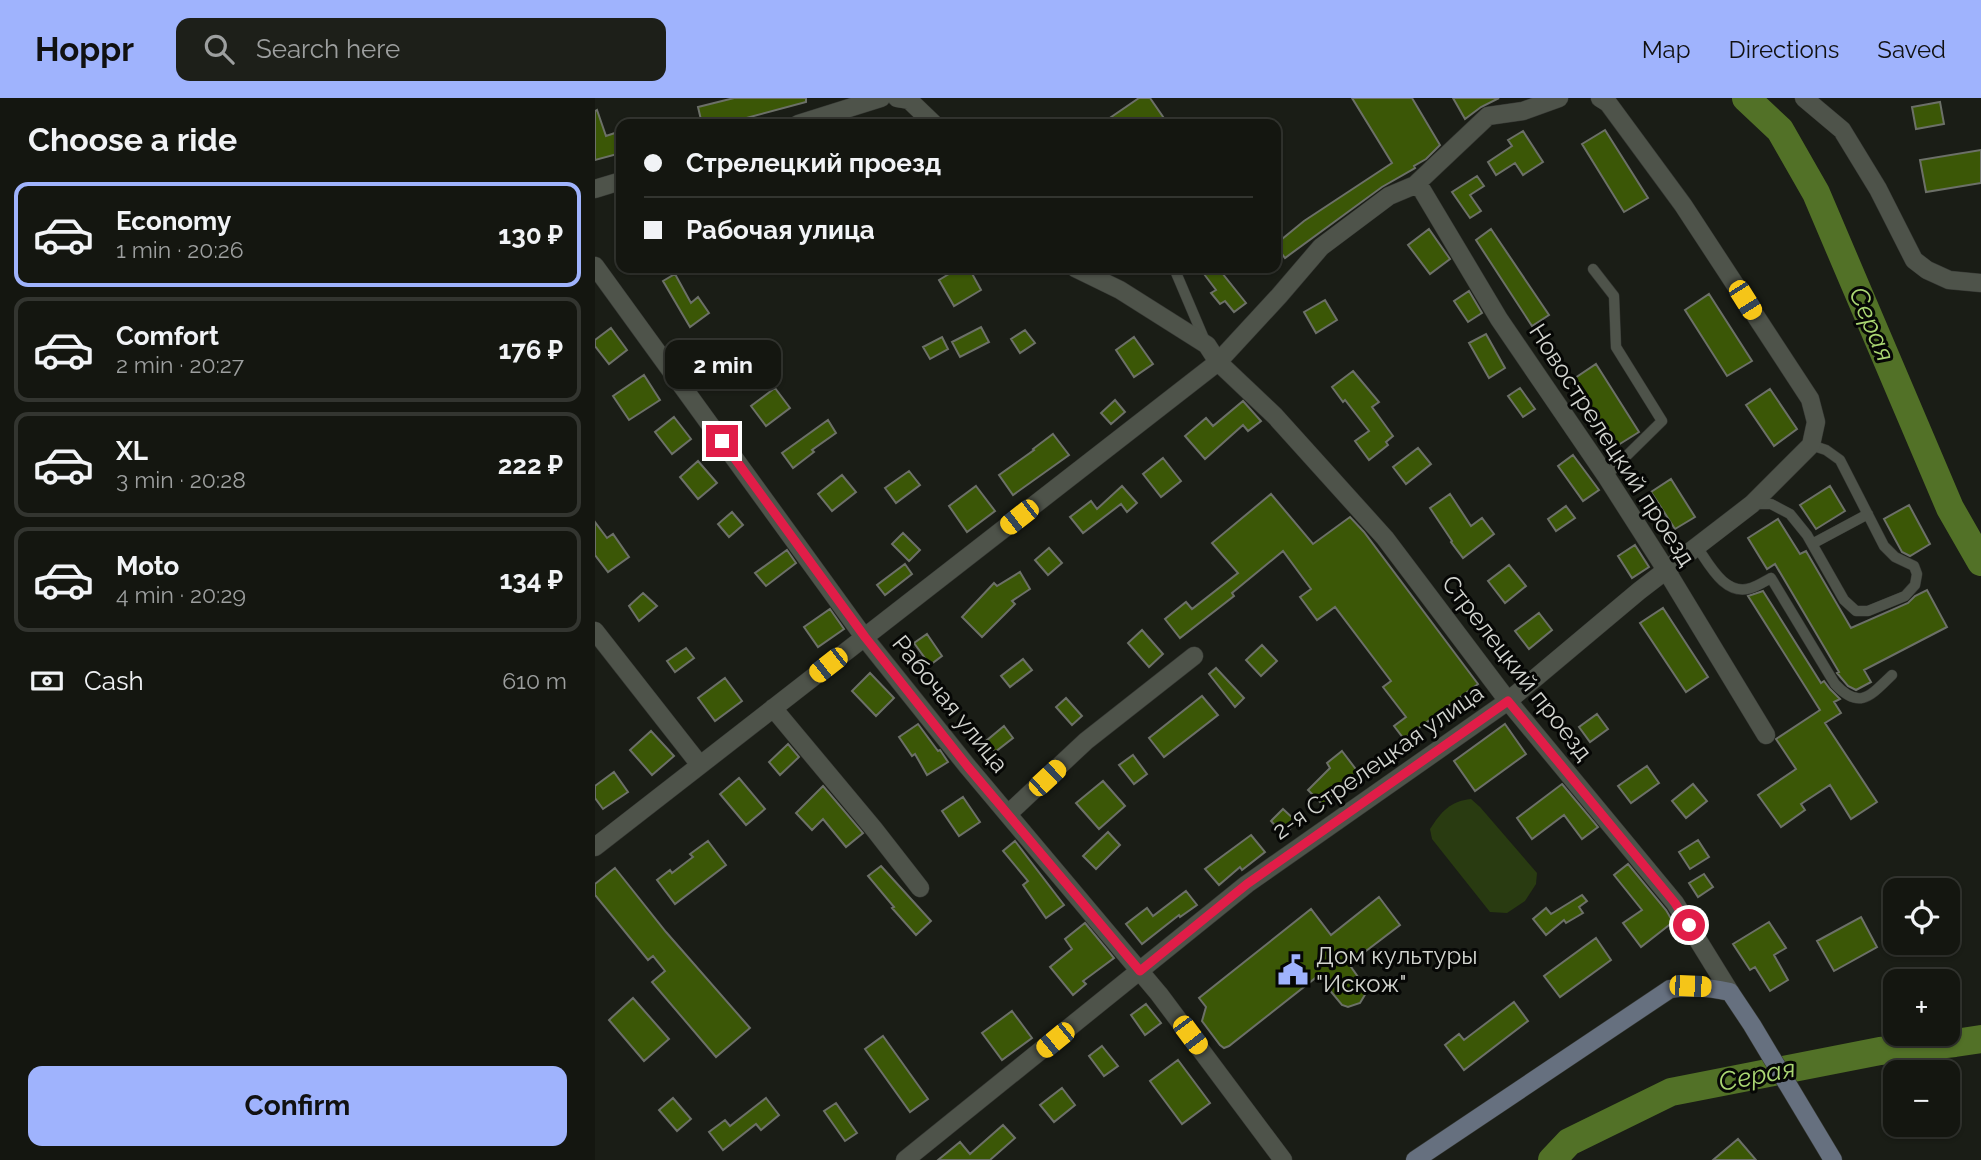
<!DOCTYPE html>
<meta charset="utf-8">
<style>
:root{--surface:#141610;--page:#1d1f19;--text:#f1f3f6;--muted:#9d9f9f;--line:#333530;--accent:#9fb3fd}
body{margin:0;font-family:Raleway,sans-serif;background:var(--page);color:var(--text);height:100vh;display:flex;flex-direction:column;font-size:26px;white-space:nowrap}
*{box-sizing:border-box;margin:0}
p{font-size:23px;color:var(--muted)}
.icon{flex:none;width:38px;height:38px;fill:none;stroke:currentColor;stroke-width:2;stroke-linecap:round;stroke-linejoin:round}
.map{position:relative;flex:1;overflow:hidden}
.side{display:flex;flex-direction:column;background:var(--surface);width:595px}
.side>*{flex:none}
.hud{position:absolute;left:21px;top:21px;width:665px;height:154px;border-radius:14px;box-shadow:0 2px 5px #0004,0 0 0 2px var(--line);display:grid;align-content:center;height:154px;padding:0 28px;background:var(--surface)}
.controls{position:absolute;left:1288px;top:780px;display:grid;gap:14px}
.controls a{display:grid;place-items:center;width:77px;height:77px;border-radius:14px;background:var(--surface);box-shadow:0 2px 5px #0004,0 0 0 2px var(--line);font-size:35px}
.end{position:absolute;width:32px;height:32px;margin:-16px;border:9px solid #e11d48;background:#fff;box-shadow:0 0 0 4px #fff}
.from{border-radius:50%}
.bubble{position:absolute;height:49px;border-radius:14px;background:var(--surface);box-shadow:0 2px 5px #0004,0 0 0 2px var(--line);font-size:23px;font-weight:700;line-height:49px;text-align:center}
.car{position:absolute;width:21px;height:42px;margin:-21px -10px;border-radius:9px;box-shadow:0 0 5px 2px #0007;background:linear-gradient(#f5c518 24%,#345 0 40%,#f5c518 0 76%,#345 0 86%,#f5c518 0)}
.hud b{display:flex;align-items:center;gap:24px;height:66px;font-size:26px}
.hud b+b{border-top:2px solid var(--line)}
.hud i{width:18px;height:18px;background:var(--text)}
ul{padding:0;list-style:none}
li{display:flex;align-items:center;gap:21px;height:105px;margin:0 14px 10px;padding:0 14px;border:4px solid var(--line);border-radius:14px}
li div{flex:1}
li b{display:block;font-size:26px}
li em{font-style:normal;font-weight:700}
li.current{border-color:var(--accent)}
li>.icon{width:63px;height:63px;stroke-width:1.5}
h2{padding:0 28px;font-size:32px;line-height:84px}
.pay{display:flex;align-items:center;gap:18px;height:77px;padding:0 28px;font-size:26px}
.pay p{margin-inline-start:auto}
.primary-button{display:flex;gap:14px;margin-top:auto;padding:14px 28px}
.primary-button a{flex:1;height:80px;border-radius:14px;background:var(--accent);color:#111;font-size:28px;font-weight:700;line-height:80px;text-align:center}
header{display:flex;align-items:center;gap:42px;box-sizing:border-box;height:98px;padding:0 35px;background:var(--accent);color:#111}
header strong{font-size:33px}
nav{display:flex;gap:38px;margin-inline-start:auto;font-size:24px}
.search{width:490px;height:63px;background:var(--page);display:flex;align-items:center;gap:18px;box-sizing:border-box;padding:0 24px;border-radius:14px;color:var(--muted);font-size:26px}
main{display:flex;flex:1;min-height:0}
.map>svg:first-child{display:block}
</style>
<header>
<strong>Hoppr</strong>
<div class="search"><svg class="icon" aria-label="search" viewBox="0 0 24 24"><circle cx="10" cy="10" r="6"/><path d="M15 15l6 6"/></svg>Search here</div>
<nav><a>Map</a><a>Directions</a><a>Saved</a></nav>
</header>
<main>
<section class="side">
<h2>Choose a ride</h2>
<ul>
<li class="current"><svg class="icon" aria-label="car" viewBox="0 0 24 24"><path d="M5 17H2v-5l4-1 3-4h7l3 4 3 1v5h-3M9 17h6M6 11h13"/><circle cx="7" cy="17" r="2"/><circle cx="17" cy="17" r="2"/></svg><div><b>Economy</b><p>1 min · 20:26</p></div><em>130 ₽</em></li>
<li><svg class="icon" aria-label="car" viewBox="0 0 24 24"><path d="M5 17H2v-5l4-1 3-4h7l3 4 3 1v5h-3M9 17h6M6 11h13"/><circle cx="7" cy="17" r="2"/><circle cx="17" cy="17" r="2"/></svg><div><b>Comfort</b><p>2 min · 20:27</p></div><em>176 ₽</em></li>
<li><svg class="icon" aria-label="car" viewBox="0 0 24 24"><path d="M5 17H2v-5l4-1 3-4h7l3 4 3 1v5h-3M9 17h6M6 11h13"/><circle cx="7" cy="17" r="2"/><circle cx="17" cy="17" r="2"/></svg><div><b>XL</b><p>3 min · 20:28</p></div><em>222 ₽</em></li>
<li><svg class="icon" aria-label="car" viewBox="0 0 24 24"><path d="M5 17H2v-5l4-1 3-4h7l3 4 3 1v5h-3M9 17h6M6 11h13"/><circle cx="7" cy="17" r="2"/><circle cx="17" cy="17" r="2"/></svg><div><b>Moto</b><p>4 min · 20:29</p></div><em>134 ₽</em></li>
</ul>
<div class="pay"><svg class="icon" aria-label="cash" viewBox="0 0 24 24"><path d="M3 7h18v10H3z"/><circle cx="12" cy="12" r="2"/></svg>Cash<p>610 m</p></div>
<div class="primary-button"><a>Confirm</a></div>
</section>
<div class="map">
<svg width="1386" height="1062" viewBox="0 0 1386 1062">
<rect width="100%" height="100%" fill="#1a1d16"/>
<path fill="#293b11" d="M876 701 885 709 942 775 941 786 930 803 912 815 895 814 837 741 835 731C846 714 855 703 876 701Z"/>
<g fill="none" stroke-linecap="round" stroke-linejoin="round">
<path stroke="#527127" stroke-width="28" d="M1151 0 1185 32 1221 95 1355 410 1386 464
M957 1062 974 1044 1076 994 1285 953 1360 945 1386 941"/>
</g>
<path fill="#3b5706" stroke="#6c7068" stroke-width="2" d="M139 0H211V4L129 26H107L103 9Z
M544 0H555L573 26H506Z
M757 0H817L845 47 831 61 819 68 820 70 787 89 690 160 681 148V146L709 123 797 65Z
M858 0H904L886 9 870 21Z
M1345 4 1349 26 1321 31 1317 9Z
M2 12 11 38 26 33V55L0 62V13Z
M1010 32 1053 100 1029 114 987 46Z
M928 33 948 64 928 77 920 65 901 77 893 64 917 48 913 42Z
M1386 52V85L1331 94 1325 62Z
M882 78 889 88 875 97 886 113 875 120 857 94Z
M834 131 855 161 835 176 813 147Z
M896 131 954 217 937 228 881 142Z
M364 170H374L386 192 359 208 344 182Z
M616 170H623L651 205 639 214 630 203 625 206 616 195 621 192 609 176Z
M80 176 96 205 103 199 114 215 95 229 68 183Z
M874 193 887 215 873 224 859 203Z
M1114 196 1157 263 1132 278 1090 212Z
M730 202 742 222 721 235 709 214Z
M386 229 394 244 365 259 357 244Z
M16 230 32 252 14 266 0 248V242Z
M430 232 440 245 425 255 416 241Z
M891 236 910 270 894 280 874 245Z
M347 239 353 251 335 261 328 249Z
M539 239 558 266 539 279 521 252Z
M151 246 163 262 141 280 128 265Z
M1001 266 1044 334 1020 349 977 282Z
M758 273 784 304 777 309 798 338 791 344 793 347 774 362 760 343 774 333 750 302 748 304 737 289Z
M49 277 65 302 34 322 18 298Z
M180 290 195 310 171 328 156 308Z
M925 290 940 311 928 319 913 298Z
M1175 291 1202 331 1179 348 1151 307Z
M520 302 530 314 516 326 506 315Z
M648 303 666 323 653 333 648 327 610 361 590 338 611 320 618 328Z
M79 319 96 341 77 356 60 334Z
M233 322 241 335 217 352 219 354 198 370 187 355Z
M458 336 474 357 418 397 404 377 439 352 438 351Z
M823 350 836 366 811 386 798 369Z
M978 357 1004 392 988 403 963 368Z
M568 360 586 383 566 399 548 376Z
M103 363 122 385 103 401 85 379Z
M314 373 325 387 301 405 290 390Z
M247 377 261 394 237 413 223 396Z
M1076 381 1100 419 1080 431 1056 394Z
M381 388 400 413 372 434 354 408Z
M527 388 542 405 532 414 526 406 488 435 475 419 496 403 502 411Z
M1235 388 1250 413 1221 431 1205 407Z
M676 396 718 446 755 419 769 434 883 586 809 641 799 628 811 619 788 589 796 583 740 509 722 522 705 499 716 491 688 453 637 495 639 498 585 540 570 521 591 504 597 511 643 475 617 445Z
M855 396 876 428 887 420 899 436 868 460 856 444 857 443 835 410Z
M1314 407 1335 446 1315 458 1307 454 1289 421Z
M971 408 980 420 961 433 953 421Z
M137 414 148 427 134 439 123 426Z
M1183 421 1205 456 1211 453 1256 530 1313 505 1320 498 1332 492 1352 529 1269 572 1276 584 1261 592 1253 588 1242 575 1244 574 1180 466 1172 471 1153 440Z
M0 424 12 440 18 436 34 459 13 474 0 457Z
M308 435 325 452 314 463 297 446Z
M1040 447 1054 469 1037 480 1023 458Z
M454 450 467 465 453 477 440 462Z
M192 452 201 465 171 488 160 475Z
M310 466 317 476 290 497 282 487Z
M914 467 931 488 910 505 893 483Z
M425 474 435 491 417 503 420 506 387 539 367 519 399 485 402 488Z
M1168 493 1226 585 1229 583 1235 591 1245 601 1239 604 1246 615 1230 625 1282 704 1256 721 1235 687 1206 706 1210 712 1186 729 1163 697 1201 671 1181 641 1225 612 1153 498Z
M48 495 62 508 44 523 34 508Z
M1068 510 1113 579 1091 594 1045 525Z
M235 511 249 531 223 549 209 529Z
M944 515 957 532 934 551 920 533Z
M547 532 568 556 554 569 533 545Z
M332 536 347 558 335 567 319 545Z
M667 547 682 563 666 578 651 562Z
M91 550 99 560 80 574 72 563Z
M428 561 437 572 415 589 406 578Z
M621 570 649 600 640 609 614 576Z
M275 575 299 600 281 618 257 593Z
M130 580 147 603 120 623 103 600Z
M607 598 623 617 569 659 554 640Z
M471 600 487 618 477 627 461 609Z
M1002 616 1013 631 995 644 984 629Z
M323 626 343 653 345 652 353 664 332 677 320 656 317 658 304 639Z
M910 626 931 656 880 693 859 663Z
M409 628 418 640 400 654 391 643Z
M56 633 79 658 57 677 35 652Z
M193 646 204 659 185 677 174 664Z
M747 653 763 674 736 695 738 697 728 707 713 692 735 670 732 665Z
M538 657 552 676 539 686 524 667Z
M1052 668 1064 685 1036 705 1023 688Z
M19 674 33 694 8 711 0 700V688Z
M144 680 170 711 151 727 125 696Z
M508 683 530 708 504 731 481 705Z
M967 686 1003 729 987 741 969 717 937 741 922 720Z
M1098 686 1112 703 1091 720 1077 703Z
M228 688 268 735 251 749 228 721 217 732 201 715Z
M368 699 385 724 364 738 347 713Z
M688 711 702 724 689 737 676 723Z
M513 734 525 747 501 771 488 758Z
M656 737 670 754 647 772 645 769 624 787 610 771Z
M1103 742 1114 759 1095 771 1084 754Z
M113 743 131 767 80 806 62 782 75 772 77 775 98 759 95 756Z
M420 743 469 807 451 820 428 787 433 783 408 753Z
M1033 766 1071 812 1078 824 1046 849 1028 825 1047 812 1019 777Z
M286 768 336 823 321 837 297 810 299 809 273 778Z
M20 770 71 834 155 930 121 959 57 884 70 873 58 858 53 862 0 797V786Z
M1109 776 1118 789 1103 799 1094 785Z
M591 793 602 807 585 819 584 817 547 846 531 826 552 810 558 818Z
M987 797 992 803 984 809 988 815 971 825 969 822 951 837 938 821 951 810 956 816Z
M784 799 805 827 754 866 770 889 771 895 765 905 753 909 747 907 723 878 634 948 629 950 625 947 607 923 611 909 604 900 716 811 736 837Z
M1266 819 1282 849 1239 873 1222 843Z
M1174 824 1191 850 1179 857 1193 882 1175 893 1160 869 1155 872 1138 846Z
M490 825 519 860 488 883 491 886 478 897 455 869 477 851 470 841Z
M1001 840 1016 862 965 899 949 878Z
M38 900 74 941 49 963 14 922Z
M919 904 933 923 869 972 850 947 864 936 869 942Z
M551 906 566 925 550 937 536 917Z
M417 913 437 940 407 962 387 935Z
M288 938 333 1001 315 1014 270 951Z
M507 948 523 968 509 978 494 958Z
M583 962 615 1005 587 1026 555 983Z
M467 990 480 1007 459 1024 445 1007Z
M78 1000 96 1021 82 1033 64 1012Z
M171 1000 184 1017 166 1032 161 1026 128 1052 114 1034 130 1022 135 1028Z
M241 1005 262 1035 250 1043 229 1013Z
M408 1027 420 1040 395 1062H343L365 1044 375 1056Z
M1143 1041 1161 1062H1118Z"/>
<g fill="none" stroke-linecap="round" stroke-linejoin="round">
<g stroke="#363834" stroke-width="11">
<path id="lane" d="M579 170 610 243
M998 171 1019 198 1021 249 1067 323 1011 378
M1157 406H1176L1195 416 1212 437 1249 502 1261 513H1273L1310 498 1320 487 1322 476 1319 468 1300 459 1289 448 1245 362 1231 352 1216 347
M1217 446 1273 416
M1102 449C1114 466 1130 499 1156 490 1163 488 1170 483 1176 480L1240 586C1265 613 1276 597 1297 577"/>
</g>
<g stroke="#363834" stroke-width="19">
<path id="street" d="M302 0 314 2 339 26
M1209 0 1247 32 1283 91 1319 162 1332 172 1354 182 1386 185
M203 26 286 0
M820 87 827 92 904 221 1011 378 1071 472 1171 637
M0 91 26 83
M0 168 269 539 373 669 564 896 688 1062
M480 170 525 192 612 247 623 264 680 318 790 440 913 603 1080 805 1135 894
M0 533 105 667
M178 610 279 731 325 790
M413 716 491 643 599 558
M0 749 623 264 684 198 726 149 794 98 820 87 893 18 928 13 964 0
M310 1062 652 786 913 603 1044 493 1157 406 1216 347 1221 324 1215 301 1088 107 1013 5 1005 0"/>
</g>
<g stroke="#363834" stroke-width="19">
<path id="secondary" d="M820 1062 1075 891C1096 888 1114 889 1135 894L1157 927 1238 1062"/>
</g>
<use href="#lane" stroke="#4e534a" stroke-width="10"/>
<use href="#street" stroke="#4e534a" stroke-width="18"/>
<use href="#secondary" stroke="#66707f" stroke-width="18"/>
</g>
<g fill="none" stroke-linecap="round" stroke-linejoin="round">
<path stroke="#e11d48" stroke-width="9" d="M127 343 270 539 373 669 545 873 652 786 913 603 1080 805 1094 827"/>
</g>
<defs>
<g id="civic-bare" transform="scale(2.415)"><path d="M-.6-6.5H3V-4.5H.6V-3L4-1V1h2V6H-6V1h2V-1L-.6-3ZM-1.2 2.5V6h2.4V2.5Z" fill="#9fb3fd" stroke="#060705" stroke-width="2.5" paint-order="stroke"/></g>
</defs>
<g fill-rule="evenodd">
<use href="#civic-bare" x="698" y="872"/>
</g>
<g text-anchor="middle" stroke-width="6" stroke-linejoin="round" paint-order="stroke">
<g font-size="24" fill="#d2d4cf" stroke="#060705">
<text transform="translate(1017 347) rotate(57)" y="8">Новострелецкий проезд</text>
<text transform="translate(922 570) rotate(52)" y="8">Стрелецкий проезд</text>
<text transform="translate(355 606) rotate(51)" y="8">Рабочая улица</text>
<text transform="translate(783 664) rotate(-35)" y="8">2-я Стрелецкая улица</text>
</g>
<g font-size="24" fill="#d2d4cf" stroke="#060705" text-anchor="start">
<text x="721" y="866">Дом культуры<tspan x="721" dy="28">"Искож"</tspan></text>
</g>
<g font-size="26" font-style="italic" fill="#abd773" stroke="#060705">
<text transform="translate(1277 226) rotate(67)" y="9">Серая</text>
<text transform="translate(1162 977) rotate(-11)" y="9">Серая</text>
</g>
</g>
</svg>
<div class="controls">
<a><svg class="icon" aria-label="locate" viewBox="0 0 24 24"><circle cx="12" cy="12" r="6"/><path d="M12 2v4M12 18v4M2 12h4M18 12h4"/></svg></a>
<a>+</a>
<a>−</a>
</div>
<i class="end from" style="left:1094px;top:827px"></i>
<i class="end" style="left:127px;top:343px"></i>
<div class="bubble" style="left:70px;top:242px;width:116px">2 min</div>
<i class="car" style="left:1150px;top:202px;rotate:148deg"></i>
<i class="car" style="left:424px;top:419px;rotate:232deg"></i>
<i class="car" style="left:233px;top:567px;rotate:232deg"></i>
<i class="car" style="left:452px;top:680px;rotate:47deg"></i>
<i class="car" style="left:1095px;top:888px;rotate:92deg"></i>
<i class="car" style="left:595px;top:937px;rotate:143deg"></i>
<i class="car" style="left:460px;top:942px;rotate:231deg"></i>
<div class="hud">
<b><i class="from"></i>Стрелецкий проезд</b>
<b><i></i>Рабочая улица</b>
</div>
</div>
</main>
